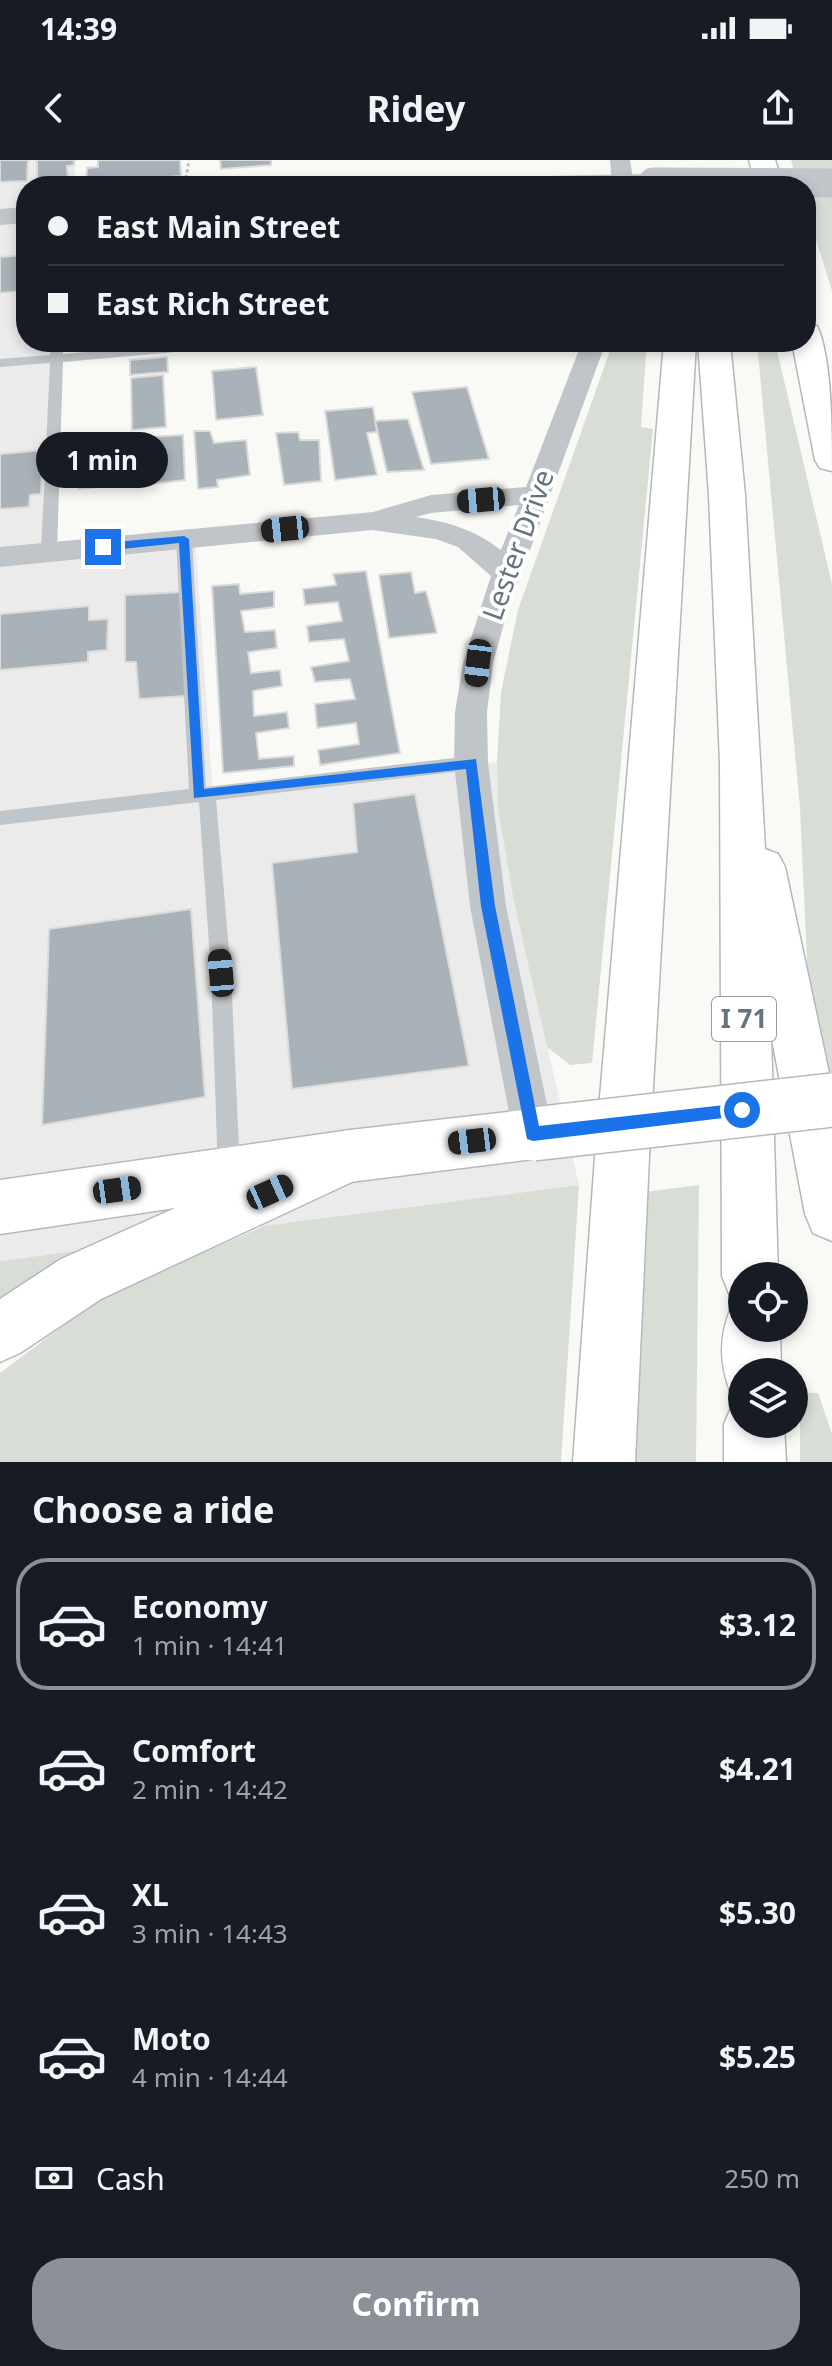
<!DOCTYPE html>
<meta charset="utf-8">
<style>
:root{--surface:#171b24;--page:#242831;--text:#f1f3f6;--muted:#9ea1a6;--line:#363941;--accent:#8c9099}
body{margin:0;font-family:"Noto Sans",sans-serif;background:var(--page);color:var(--text);height:100vh;display:flex;flex-direction:column;font-size:30px;white-space:nowrap}
*{box-sizing:border-box;margin:0}
p{font-size:26px;color:var(--muted)}
.icon{flex:none;width:44px;height:44px;fill:none;stroke:currentColor;stroke-width:2;stroke-linecap:round;stroke-linejoin:round}
.map{position:relative;height:1302px;overflow:hidden}
.drawer{display:flex;flex-direction:column;background:var(--surface);flex:1}
.drawer>*{flex:none}
.hud{position:absolute;left:16px;top:16px;width:800px;height:176px;border-radius:32px;box-shadow:0 4px 12px #0003;display:grid;align-content:center;height:176px;padding:0 32px;background:var(--surface)}
.controls{position:absolute;left:728px;top:1102px;display:grid;gap:16px}
.controls a{display:grid;place-items:center;width:80px;height:80px;border-radius:50%;background:var(--surface);box-shadow:0 4px 12px #0003;font-size:40px}
.end{position:absolute;width:36px;height:36px;margin:-18px;border:10px solid #1a73e8;background:#fff;box-shadow:0 0 0 4px #fff}
.from{border-radius:50%}
.bubble{position:absolute;height:56px;border-radius:28px;background:var(--surface);box-shadow:0 4px 12px #0003;font-size:26px;font-weight:700;line-height:56px;text-align:center}
.car{position:absolute;width:24px;height:48px;margin:-24px -12px;border-radius:10px;box-shadow:0 0 6px 2px #0007;background:linear-gradient(#222 24%,#8ab4d8 0 40%,#222 0 76%,#8ab4d8 0 86%,#222 0)}
.hud b{display:flex;align-items:center;gap:28px;height:76px;font-size:30px}
.hud b+b{border-top:2px solid var(--line)}
.hud i{width:20px;height:20px;background:var(--text)}
ul{padding:0;list-style:none}
li{display:flex;align-items:center;gap:24px;height:132px;margin:0 16px 12px;padding:0 16px;border:4px solid transparent;border-radius:32px}
li div{flex:1}
li b{display:block;font-size:30px}
li em{font-style:normal;font-weight:700}
li.active{border-color:var(--accent)}
li>.icon{width:72px;height:72px;stroke-width:1.5}
h2{padding:0 32px;font-size:36px;line-height:96px}
.pay{display:flex;align-items:center;gap:20px;height:88px;padding:0 32px;font-size:30px}
.pay p{margin-inline-start:auto}
.button{display:flex;gap:16px;margin-top:auto;padding:16px 32px}
.button a{flex:1;height:92px;border-radius:32px;background:var(--accent);color:#fff;font-size:32px;font-weight:700;line-height:92px;text-align:center}
.status{display:flex;justify-content:space-between;align-items:center;height:56px;padding:0 40px;background:var(--surface);direction:ltr}
.status svg{height:22px;fill:currentColor}
header{display:flex;justify-content:space-between;align-items:center;height:104px;padding:0 32px;background:var(--surface);font-size:36px;font-weight:700}
.map>svg:first-child{display:block}
</style>
<div class="status"><b>14:39</b><svg viewBox="0 0 49 12"><path d="M0 12V9h3v3zM5 12V6h3v6zM10 12V3h3v9zM15 12V0h3v12zM26 1h20v11H26zM47 4h2v5h-2z"/></svg></div>
<header><svg class="icon" aria-label="back" viewBox="0 0 24 24"><path d="M15 5l-7 7 7 7"/></svg>Ridey<svg class="icon" aria-label="share" viewBox="0 0 24 24"><path d="M12 15V3M7 8l5-5 5 5M5 13v7h14v-7"/></svg></header>
<div class="map">
<svg width="832" height="1302" viewBox="0 0 832 1302">
<rect width="100%" height="100%" fill="#f9f9f6"/>
<path fill="#eaebea" d="M0 0H76L73 26H26V182H57L50 388 195 377 213 637 497 602 498 649 514 742 579 1025 0 1101Z"/>
<path fill="#d8ded6" d="M791 0H832V131L806 47V26H799Z
M613 182H647L641 267 653 269 592 903 570 905 547 887 514 742 498 649 497 602 501 532 518 450Z
M757 182H775L832 424V947L809 843 800 648Z
M579 1025 561 1302H0V1213L103 1136 264 1066Z
M699 1025 696 1302H624L637 1033Z
M91 1089 0 1149V1101Z
M800 1233H818L832 1274V1302H800Z"/>
<path fill="#a9b2b8" stroke="#dbdbd9" stroke-width="2" d="M0 0H28L27 21 0 22Z
M37 0H74V5L67 6 68 18 37 20Z
M98 0H180L181 16 86 24 87 8 98 7Z
M220 0H271V5L221 9Z
M22 95 21 101H26V131L0 133V97Z
M167 197 168 212 130 215V200Z
M256 207 263 255 216 260 212 211Z
M163 215 166 267 132 270 131 218Z
M467 227 489 299 431 304 412 232Z
M373 247 377 272 367 273 377 315 335 320 325 251Z
M408 259 424 310 387 312 375 261Z
M194 271H210L214 283 246 280 250 315 217 320 218 327 198 329Z
M298 272 300 280H319L321 321 284 325 276 273Z
M105 274 104 295 120 293 119 325 79 329 80 276Z
M183 275 185 320 151 324 148 277Z
M43 290 41 334 30 335 29 347 0 349V294Z
M366 411 400 593 320 605 318 590 359 584 356 563 317 568 315 544 355 539 350 519 315 522 311 507 349 501 344 479 309 482 307 466 342 461 338 442 305 445 303 429 336 425 333 414Z
M411 412 415 433 426 431 437 473 389 478 379 415Z
M239 424 240 434 274 431V447L241 451 245 472 275 470 277 488 248 492 251 513 280 510 282 526 253 531 254 556 287 552 289 568 256 573 259 599 294 596V606L223 613 212 426Z
M182 432 186 536 139 539 136 502H125V435Z
M89 446V460L108 459 107 490 88 492V502L0 510V454Z
M415 634 469 906 292 929 272 703 357 692 353 643Z
M191 749 205 937 42 965 49 769Z"/>
<g fill="none" stroke-linecap="round" stroke-linejoin="round">
<g stroke="#b4b9bd" stroke-width="3">
<path id="primary" d="M533 949 552 956 559 974 552 992 533 999 350 1022 0 1074V1020L350 970Z"/>
</g>
<g stroke="#b3b8bc" stroke-width="3">
<path id="motorway" d="M749 0H775L784 26H756Z
M806 164 817 166C832 197 832 273 832 311L820 308 815 300 792 182H806Z
M664 182H696L649 997 635 1302H573L595 997Z
M698 182H730L745 335 765 689 778 694 785 707 832 927V1081L813 1073 805 1054 771 874 778 1116H742V1141L730 1136 722 1116 720 603 709 335Z
M350 970 369 978 377 996 369 1014 101 1139 20 1193 0 1202V1139L61 1099Z
M742 1143V1168H780L781 1212H742V1237L731 1233C719 1204 719 1176 731 1148Z
M742 1239V1264H784L786 1302H724V1264L733 1243Z"/>
</g>
<path stroke="#babec1" stroke-width="3" stroke-dasharray="3 3" stroke-linecap="butt" d="M185 24 189 0"/>
<path fill="#c0c5c9" fill-rule="evenodd" d="M51 182H63V194L198 182H249L243 186 63 202 57 392 49 397 41 392 50 203 0 207V199L50 195Z
M184 374 192 379 206 627 471 596 480 603 471 610 216 640 231 813 240 1011 237 1019 229 1022 221 1019 218 1011 211 813 199 642 0 665V651L189 629 176 379Z"/>
<path fill="#c0c5c9" fill-rule="evenodd" d="M610 0H630L634 26H612Z
M582 182H606L506 456 493 503 487 552 488 603 506 746 553 974 547 988 533 994 519 988 513 974 470 746 454 603 455 552 463 503 491 416 458 387 436 379 372 370 0 407V387L373 352 431 335 526 327ZM519 345 501 390C475 370 449 362 416 357L431 353Z"/>
<path fill="#c0c5c9" fill-rule="evenodd" d="M653 14 662 16 666 22 663 26H433L437 20 446 18Z
M26 47V63L0 65V49Z"/>
<use href="#primary" fill="#fff" fill-rule="evenodd"/>
<use href="#motorway" fill="#fff" fill-rule="evenodd"/>
<g stroke="#b4b9bd" stroke-width="56" stroke-linecap="butt">
<path id="primary-bridge" d="M533 974 832 940"/>
</g>
<path stroke="#c0c5c9" stroke-width="29" d="M653 22 832 23"/>
<use href="#primary-bridge" stroke="#fff" stroke-width="53"/>
</g>
<path fill="#1a73e8" d="M184 376 189 379 204 629 476 599 495 746 539 966 742 943 750 950 748 955 533 981 527 979 481 746 466 609 194 638 179 383 103 391 97 387 103 383Z"/>
<g text-anchor="middle" stroke-width="8" stroke-linejoin="round" paint-order="stroke">
<rect fill="#fff" stroke="#929ea7" stroke-width="2" x="712" y="837" width="64" height="44" rx="6"/>
<g font-size="26" font-weight="bold" fill="#647481">
<text x="744" y="868">I 71</text>
</g>
<g font-size="28" fill="#647481" stroke="#fff">
<text transform="translate(518 385) rotate(-70)" y="10">Lester Drive</text>
</g>
</g>
</svg>
<div class="controls">
<a><svg class="icon" aria-label="locate" viewBox="0 0 24 24"><circle cx="12" cy="12" r="6"/><path d="M12 2v4M12 18v4M2 12h4M18 12h4"/></svg></a>
<a><svg class="icon" aria-label="layers" viewBox="0 0 24 24"><path d="M12 4l9 5-9 5-9-5zM3 14l9 5 9-5"/></svg></a>
</div>
<i class="end from" style="left:742px;top:950px"></i>
<i class="end" style="left:103px;top:387px"></i>
<div class="bubble" style="left:36px;top:272px;width:132px">1 min</div>
<i class="car" style="left:481px;top:340px;rotate:265deg"></i>
<i class="car" style="left:285px;top:369px;rotate:264deg"></i>
<i class="car" style="left:478px;top:503px;rotate:187deg"></i>
<i class="car" style="left:221px;top:813px;rotate:355deg"></i>
<i class="car" style="left:472px;top:981px;rotate:263deg"></i>
<i class="car" style="left:117px;top:1030px;rotate:82deg"></i>
<i class="car" style="left:270px;top:1032px;rotate:66deg"></i>
<div class="hud">
<b><i class="from"></i>East Main Street</b>
<b><i></i>East Rich Street</b>
</div>
</div>
<section class="drawer">
<h2>Choose a ride</h2>
<ul>
<li class="active"><svg class="icon" aria-label="car" viewBox="0 0 24 24"><path d="M5 17H2v-5l4-1 3-4h7l3 4 3 1v5h-3M9 17h6M6 11h13"/><circle cx="7" cy="17" r="2"/><circle cx="17" cy="17" r="2"/></svg><div><b>Economy</b><p>1 min · 14:41</p></div><em>$3.12</em></li>
<li><svg class="icon" aria-label="car" viewBox="0 0 24 24"><path d="M5 17H2v-5l4-1 3-4h7l3 4 3 1v5h-3M9 17h6M6 11h13"/><circle cx="7" cy="17" r="2"/><circle cx="17" cy="17" r="2"/></svg><div><b>Comfort</b><p>2 min · 14:42</p></div><em>$4.21</em></li>
<li><svg class="icon" aria-label="car" viewBox="0 0 24 24"><path d="M5 17H2v-5l4-1 3-4h7l3 4 3 1v5h-3M9 17h6M6 11h13"/><circle cx="7" cy="17" r="2"/><circle cx="17" cy="17" r="2"/></svg><div><b>XL</b><p>3 min · 14:43</p></div><em>$5.30</em></li>
<li><svg class="icon" aria-label="car" viewBox="0 0 24 24"><path d="M5 17H2v-5l4-1 3-4h7l3 4 3 1v5h-3M9 17h6M6 11h13"/><circle cx="7" cy="17" r="2"/><circle cx="17" cy="17" r="2"/></svg><div><b>Moto</b><p>4 min · 14:44</p></div><em>$5.25</em></li>
</ul>
<div class="pay"><svg class="icon" aria-label="cash" viewBox="0 0 24 24"><path d="M3 7h18v10H3z"/><circle cx="12" cy="12" r="2"/></svg>Cash<p>250 m</p></div>
<div class="button"><a>Confirm</a></div>
</section>
